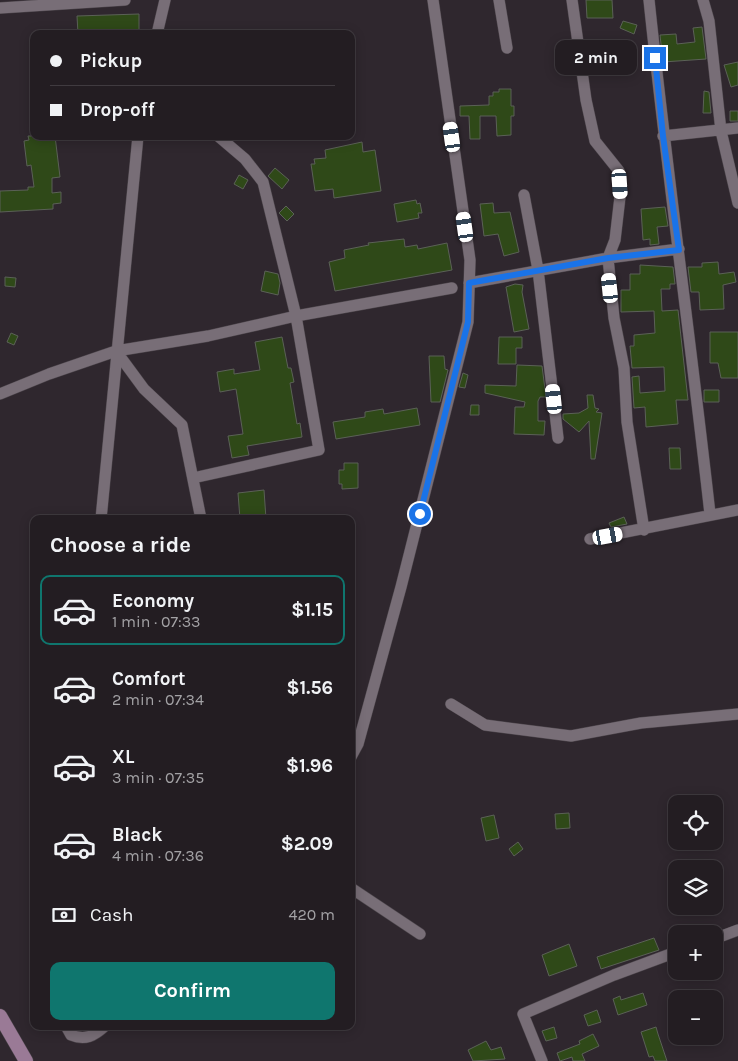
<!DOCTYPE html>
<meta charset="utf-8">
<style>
:root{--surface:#231d22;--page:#2b262a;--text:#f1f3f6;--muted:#a3a2a5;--line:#403b40;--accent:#0f766e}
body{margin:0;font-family:Karla,sans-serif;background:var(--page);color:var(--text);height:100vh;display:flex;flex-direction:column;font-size:19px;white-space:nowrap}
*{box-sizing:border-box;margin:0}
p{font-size:16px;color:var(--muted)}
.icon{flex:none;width:28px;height:28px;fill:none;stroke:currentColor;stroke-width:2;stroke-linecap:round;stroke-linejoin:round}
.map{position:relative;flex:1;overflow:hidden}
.details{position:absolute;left:30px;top:515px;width:325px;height:515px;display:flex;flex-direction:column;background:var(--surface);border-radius:10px;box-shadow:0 2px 12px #0003,0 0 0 1px var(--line)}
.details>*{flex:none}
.guide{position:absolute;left:30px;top:30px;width:325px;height:110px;border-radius:10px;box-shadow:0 2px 12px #0003,0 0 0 1px var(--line);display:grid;align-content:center;height:110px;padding:0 20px;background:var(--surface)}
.controls{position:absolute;left:668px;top:795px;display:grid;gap:10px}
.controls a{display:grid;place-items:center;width:55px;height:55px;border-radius:10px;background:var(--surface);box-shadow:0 2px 12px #0003,0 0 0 1px var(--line);font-size:25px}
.end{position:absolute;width:22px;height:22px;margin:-11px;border:6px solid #1a73e8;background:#fff;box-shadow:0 0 0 2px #fff}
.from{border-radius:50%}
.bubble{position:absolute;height:35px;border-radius:10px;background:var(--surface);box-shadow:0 2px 12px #0003,0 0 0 1px var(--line);font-size:16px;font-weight:700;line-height:35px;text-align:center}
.car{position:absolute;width:15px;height:30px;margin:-15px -8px;border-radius:6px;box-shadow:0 0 4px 1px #0007;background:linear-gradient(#fff 24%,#345 0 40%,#fff 0 76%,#345 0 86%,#fff 0)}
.guide b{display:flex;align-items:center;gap:18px;height:48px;font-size:19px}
.guide b+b{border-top:1px solid var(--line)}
.guide i{width:12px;height:12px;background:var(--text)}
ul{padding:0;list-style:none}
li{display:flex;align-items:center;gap:15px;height:70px;margin:0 10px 8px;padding:0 10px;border:2px solid transparent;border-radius:10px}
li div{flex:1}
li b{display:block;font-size:19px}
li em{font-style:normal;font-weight:700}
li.selected{border-color:var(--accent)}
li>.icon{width:45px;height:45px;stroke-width:1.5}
h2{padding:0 20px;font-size:22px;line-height:60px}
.pay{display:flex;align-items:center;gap:12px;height:55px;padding:0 20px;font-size:19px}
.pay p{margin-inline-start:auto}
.action{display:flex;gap:10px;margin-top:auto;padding:10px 20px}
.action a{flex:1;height:58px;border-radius:10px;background:var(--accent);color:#fff;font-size:20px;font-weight:700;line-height:58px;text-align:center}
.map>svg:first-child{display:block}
</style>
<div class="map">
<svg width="738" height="1061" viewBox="0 0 738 1061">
<rect width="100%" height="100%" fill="#2f272e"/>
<path fill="#2f4918" stroke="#5b6157" d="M586 0H612L613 18H587Z
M139 14V34H78L77 16Z
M623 21 637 25 634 34 620 28Z
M702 27 706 59 663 62 660 35 676 34 677 44 695 42 693 28Z
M620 43V54L598 55 599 65H589L587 44Z
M738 62V85L731 87 724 65Z
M499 89H511V106H514V116H511V135L497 136 496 116H480V139H470L469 116H460V106L489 105V96H493V92H499Z
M704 91 709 92 711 113H703Z
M730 111H738V121H730Z
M28 136H55L60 177 52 178V193L61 192V203L53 204V209L0 212V191L28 190V187H34L31 165 27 166 24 141 29 140Z
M362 142 363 152 375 150 381 191 334 198 333 189 315 191 311 164H315L314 159 326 158 325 150Z
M275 168 289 180 282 189 268 176Z
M239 175 248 180 243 189 234 184Z
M416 200 417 204 420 203 422 213H418L419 218 397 222 394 204Z
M493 203 494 213 510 212 519 252 504 256 498 234 484 236 480 204Z
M286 206 294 214 287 221 279 213Z
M665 207 668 226 657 227 659 244 650 245V239L643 240 641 209Z
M404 239 405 247 417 245 418 249 447 243 452 270 335 291 329 262 345 258 344 250 369 245 368 243Z
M718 262 719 274 734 272 736 282 723 285 724 309 700 310 699 292H691L688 267H702V263Z
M640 265 673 267 675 284H670V289H661L662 311 678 310 688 400H676L678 424 646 427 645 407 634 408 632 377 639 376 640 393 665 391 664 367 632 368 630 346H634V335L655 333 654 311 621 312V290H630V274H640Z
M265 271 278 274 280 283 278 295 261 291Z
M5 277 16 278 15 287 5 286Z
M515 284 523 285 522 292 529 329 514 332 506 287Z
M710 332H738V378H721L718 363H710Z
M11 333 18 336 14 345 7 342Z
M282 337 288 368H291L294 382 290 383 297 424 300 423 302 437 247 446 249 455 232 458 228 436 243 434 236 389 220 392 217 372 234 369V374L260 370 255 342Z
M499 337H522V348H516V364H498Z
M429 356H444L445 369 448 370 440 402H431Z
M517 365 542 366 546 397H540L538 401V421H545L544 435 514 434 515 407H524L525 402 485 393V385L516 386Z
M463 373 468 375 465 388 459 387Z
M704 390H719V402H704Z
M587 395H593L595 408 599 409 596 412 602 413 595 459H591L589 421 579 432 563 419V414L579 413 588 408Z
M471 405H479V415H470Z
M417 408 420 425 336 439 333 422 365 417V412L383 409 384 414Z
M669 448H680L681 469H670Z
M344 463H358V488L342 489V484H339V470H344Z
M264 490 266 519H240L238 493Z
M624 517 627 524 611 527 609 523Z
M569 813 570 828 556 829 555 814Z
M494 815 499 838 486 841 481 818Z
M518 842 523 849 514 856 509 849Z
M654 938 659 950 601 969 597 957Z
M569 944 577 966 549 976 542 955Z
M643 993 647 1005 618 1015 613 999 620 996 621 1000Z
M597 1010 601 1022 588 1026 584 1015Z
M554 1027 557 1038 546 1041 542 1031Z
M656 1027 658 1034 667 1061H655L653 1056 649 1057 641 1032Z
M593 1034 599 1046 582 1054 585 1061H573L572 1057 560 1061 557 1053 580 1044 579 1041Z
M486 1041 491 1050 501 1047 505 1059 473 1061 468 1050Z"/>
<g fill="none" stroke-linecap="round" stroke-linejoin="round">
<g stroke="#4d464c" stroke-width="12">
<path id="minor" d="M499 0 507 48
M572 0 586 100 595 141 619 171 620 197 615 240 608 258 614 318 624 368 627 422 644 530
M649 0C667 172 691 343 710 514
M703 0 709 21 721 131 738 203
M0 8 125 0
M157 34 165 0
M663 136 738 128
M524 195 538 270 558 438
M469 283 608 258 679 249
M116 351 208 336 296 316 263 182 245 159 218 136
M0 394 49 374 116 351 144 389 182 425 201 519
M193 478 319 450 296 316 452 288
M101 519 138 136
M590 539 738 510
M451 704 485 725 571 736 641 723 738 714
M351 757 358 744 401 587 468 322 470 260 433 0
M351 888 420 934
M714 939 738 930
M66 1026 71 1035C85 1041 94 1036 105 1026
M542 1061 523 1014 614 975 676 952"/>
</g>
<g stroke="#4d464c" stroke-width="15">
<path id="secondary" d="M0 1016 26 1061"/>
</g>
<use href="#minor" stroke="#786e77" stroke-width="11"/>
<use href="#secondary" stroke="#9a7a96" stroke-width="14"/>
</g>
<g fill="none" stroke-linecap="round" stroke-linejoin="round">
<path stroke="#1a73e8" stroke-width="6" d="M420 514 468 322 469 283 608 258 679 250 663 136 655 58"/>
</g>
</svg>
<div class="controls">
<a><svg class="icon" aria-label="locate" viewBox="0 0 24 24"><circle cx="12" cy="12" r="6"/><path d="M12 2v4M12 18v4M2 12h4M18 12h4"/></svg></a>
<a><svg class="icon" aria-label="layers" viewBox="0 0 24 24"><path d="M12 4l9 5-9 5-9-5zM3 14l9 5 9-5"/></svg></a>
<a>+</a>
<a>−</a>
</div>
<i class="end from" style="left:420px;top:514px"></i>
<i class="end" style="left:655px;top:58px"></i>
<div class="bubble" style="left:555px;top:40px;width:82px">2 min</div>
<i class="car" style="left:452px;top:137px;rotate:352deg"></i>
<i class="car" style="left:620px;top:184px;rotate:176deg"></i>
<i class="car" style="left:465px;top:227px;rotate:352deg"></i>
<i class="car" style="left:610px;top:288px;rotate:354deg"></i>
<i class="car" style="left:554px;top:399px;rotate:354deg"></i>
<i class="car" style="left:608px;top:536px;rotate:80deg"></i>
<div class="guide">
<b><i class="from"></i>Pickup</b>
<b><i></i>Drop-off</b>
</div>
<section class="details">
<h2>Choose a ride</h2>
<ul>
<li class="selected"><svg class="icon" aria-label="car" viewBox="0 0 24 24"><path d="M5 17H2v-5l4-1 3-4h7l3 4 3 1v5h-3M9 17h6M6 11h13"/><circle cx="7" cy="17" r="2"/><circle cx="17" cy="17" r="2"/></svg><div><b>Economy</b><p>1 min · 07:33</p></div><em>$1.15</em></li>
<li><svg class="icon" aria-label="car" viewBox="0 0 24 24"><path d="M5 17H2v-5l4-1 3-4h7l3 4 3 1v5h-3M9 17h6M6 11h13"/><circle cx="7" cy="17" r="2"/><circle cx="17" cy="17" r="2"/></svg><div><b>Comfort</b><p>2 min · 07:34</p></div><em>$1.56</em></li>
<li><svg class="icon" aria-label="car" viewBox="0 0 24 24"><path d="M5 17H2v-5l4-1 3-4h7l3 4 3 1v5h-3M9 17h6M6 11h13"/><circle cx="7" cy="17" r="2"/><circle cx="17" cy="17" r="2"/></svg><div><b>XL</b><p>3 min · 07:35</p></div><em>$1.96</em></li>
<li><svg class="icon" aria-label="car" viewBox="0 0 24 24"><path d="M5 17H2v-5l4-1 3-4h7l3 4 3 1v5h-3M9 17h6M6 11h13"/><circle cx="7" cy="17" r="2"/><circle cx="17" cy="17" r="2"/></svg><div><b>Black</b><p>4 min · 07:36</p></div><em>$2.09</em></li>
</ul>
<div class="pay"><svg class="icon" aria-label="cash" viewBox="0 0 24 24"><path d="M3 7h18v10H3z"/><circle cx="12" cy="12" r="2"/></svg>Cash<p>420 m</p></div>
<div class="action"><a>Confirm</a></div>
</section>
</div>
